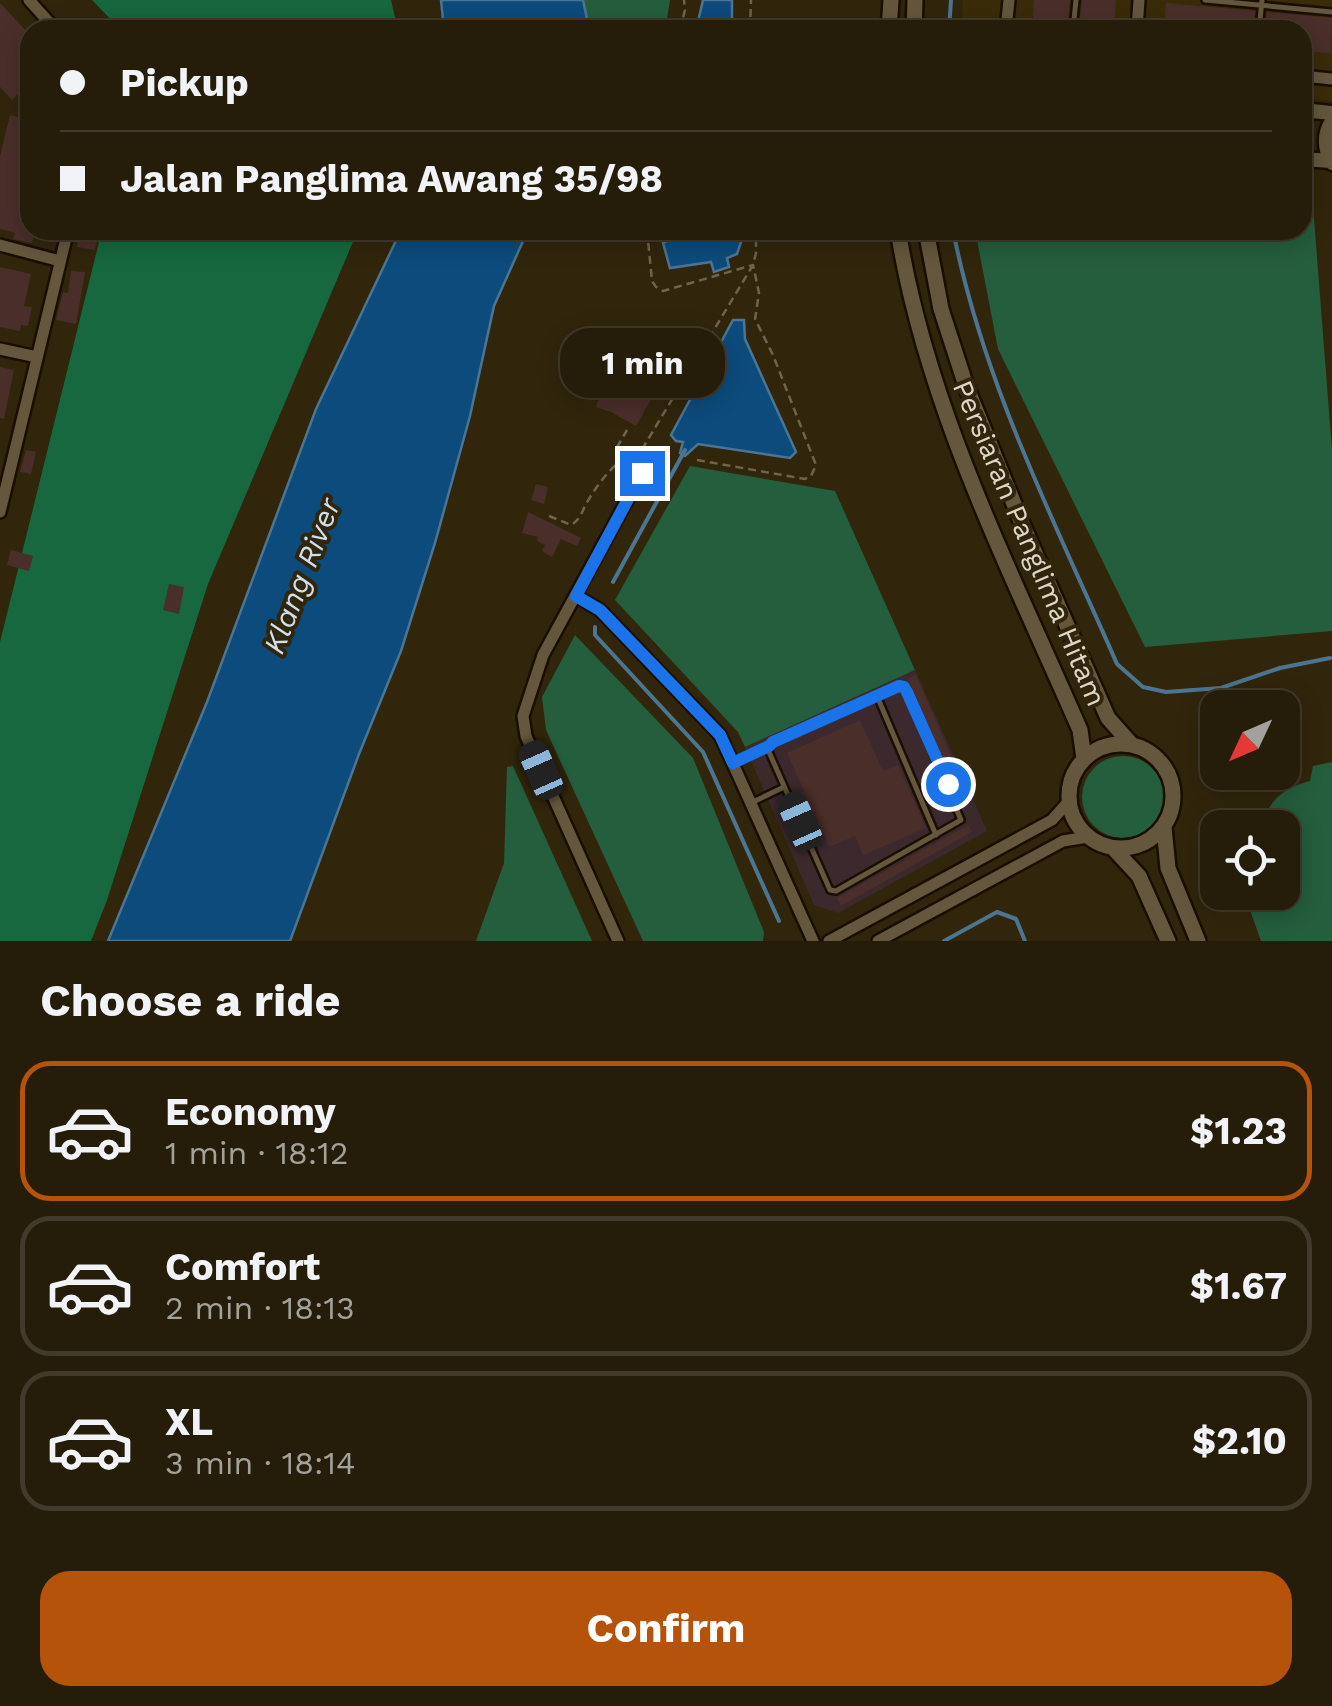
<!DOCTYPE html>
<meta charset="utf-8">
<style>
:root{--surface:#251c09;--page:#2d2512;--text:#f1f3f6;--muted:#a3a19c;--line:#423a2a;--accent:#b45309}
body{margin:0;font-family:"Work Sans",sans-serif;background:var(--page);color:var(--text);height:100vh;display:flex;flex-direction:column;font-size:38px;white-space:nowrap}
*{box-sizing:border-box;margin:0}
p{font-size:32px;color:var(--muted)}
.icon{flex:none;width:55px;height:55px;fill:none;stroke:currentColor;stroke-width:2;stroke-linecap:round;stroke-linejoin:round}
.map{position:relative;height:941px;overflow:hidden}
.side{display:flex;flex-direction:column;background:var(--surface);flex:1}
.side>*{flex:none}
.banner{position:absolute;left:20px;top:20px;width:1292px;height:220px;border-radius:30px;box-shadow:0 5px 25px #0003,0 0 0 2px var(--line);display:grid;align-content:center;height:220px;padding:0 40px;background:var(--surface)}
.needle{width:65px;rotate:226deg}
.buttons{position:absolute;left:1200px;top:690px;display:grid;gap:20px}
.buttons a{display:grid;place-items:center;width:100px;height:100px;border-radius:20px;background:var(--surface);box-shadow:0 5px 25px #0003,0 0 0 2px var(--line);font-size:50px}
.end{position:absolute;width:45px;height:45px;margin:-22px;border:12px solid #1a73e8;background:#fff;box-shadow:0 0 0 5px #fff}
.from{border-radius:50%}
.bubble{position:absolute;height:70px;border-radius:30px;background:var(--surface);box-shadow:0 5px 25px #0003,0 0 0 2px var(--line);font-size:32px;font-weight:700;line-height:70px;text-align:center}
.car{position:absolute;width:30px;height:60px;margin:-30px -15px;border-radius:12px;box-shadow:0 0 8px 2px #0007;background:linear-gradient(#222 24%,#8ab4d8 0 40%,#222 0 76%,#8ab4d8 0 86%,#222 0)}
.banner b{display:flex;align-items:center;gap:35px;height:95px;font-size:38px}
.banner b+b{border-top:2px solid var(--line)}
.banner i{width:25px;height:25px;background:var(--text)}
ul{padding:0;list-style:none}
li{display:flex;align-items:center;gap:30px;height:140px;margin:0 20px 15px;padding:0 20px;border:5px solid var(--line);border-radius:30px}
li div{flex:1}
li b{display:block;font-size:38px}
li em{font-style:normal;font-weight:700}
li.current{border-color:var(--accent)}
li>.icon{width:90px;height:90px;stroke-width:1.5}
h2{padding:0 40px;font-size:45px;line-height:120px}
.primary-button{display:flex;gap:20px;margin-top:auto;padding:20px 40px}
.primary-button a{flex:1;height:115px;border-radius:30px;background:var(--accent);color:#fff;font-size:40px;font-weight:700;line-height:115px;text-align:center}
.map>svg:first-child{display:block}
</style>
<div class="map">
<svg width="1332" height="941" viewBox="0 0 1332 941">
<rect width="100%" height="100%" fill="#31260c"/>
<path fill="#3a2b09" d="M963 0H1332V101L1303 98 1302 30H961Z"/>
<path fill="#3c292e" d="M915 670 987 831 838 913 814 905 745 747Z"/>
<path fill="#245e3d" d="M583 0H670L665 30H586L587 19Z
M1303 179 1311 180 1332 450V631L1145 647 998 349 975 230H1302Z
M690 466 835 491 915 670 745 747 738 732 615 600Z
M575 635 693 758 764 932 763 941H643L546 730 542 697Z
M1082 797a41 41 0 1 1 82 0a41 41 0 1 1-82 0Z
M1332 762V941H1261L1244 893 1282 892V828L1261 827C1269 800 1283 788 1310 781L1313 766Z
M513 766 592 941H476L504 863 507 767Z"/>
<path fill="#17683e" d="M92 0H391L398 30H121Z
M102 230H358L208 584 107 900 91 941H0V642Z"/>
<path fill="#0d4b7c" stroke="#4c7593" stroke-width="2.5" d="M441 0H583L587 19 586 30H444Z
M703 0H732V30H696Z
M401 230H528L494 306 470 416 435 543 401 651 359 754 290 941H108L207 702 316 409Z
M698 230H741L742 239 737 254 727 258 729 267 714 272 711 262 670 268 663 243 679 235Z
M733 320H744L745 339 796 452 790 458 698 444 685 456 680 453 683 442 676 441 671 435Z"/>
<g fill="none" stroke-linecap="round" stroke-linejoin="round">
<path stroke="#4c7593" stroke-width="4" d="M949 30 951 0
M953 230C983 383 1055 522 1117 664L1143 687 1166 692 1221 688 1280 668 1330 658
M613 582 685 450
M595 627V635L703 752 779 921
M944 941 997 912 1016 919 1025 941"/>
</g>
<path fill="#4a2e2a" d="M1034 0H1070L1067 30 1032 28Z
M1082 0H1116L1114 30H1079Z
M0 3 30 35V82L12 100 0 87Z
M1166 3 1255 11 1253 30H1164Z
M1267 12 1332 18 1331 53 1302 51V30H1265Z
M10 115 30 120V230H35L32 243 13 239 15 233 0 229V156Z
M80 230 98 232 95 250 77 247Z
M0 267 31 274 24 306 32 307 28 326 21 325 20 331 0 327Z
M71 271 85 272 76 324 56 320 63 292 68 293Z
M0 367 14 370 4 419 0 418Z
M646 368 663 378 636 426 611 412 596 407 606 376 636 386Z
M26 450 36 452 31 474 20 472Z
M536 484 548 487 544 504 531 500Z
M528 512 581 538 577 546 561 539 552 557 542 551 545 545 537 541 538 537 522 533Z
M11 550 33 556 29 571 7 565Z
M169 584 184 587 179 614 163 610Z
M916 675 960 778 953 781 908 678Z
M860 720 883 771 898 765 926 828 863 855 855 836 829 847 814 813 805 817 795 795 804 791 787 753Z
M784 800 793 822 785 826 775 804Z
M968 825 972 832 841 906 837 898Z"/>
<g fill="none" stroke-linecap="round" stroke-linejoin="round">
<g stroke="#190e00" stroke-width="10">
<path id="service" d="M1205 0 1332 12
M1073 30 1076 0
M1259 30 1262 0
M899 686 904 687 907 692 961 820 836 891 830 890 769 752V747L773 742Z
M877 696 936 835
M735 762 769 747
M753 802 784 787"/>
</g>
<g stroke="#190e00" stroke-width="16">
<path id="minor" d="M29 0 56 30
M1006 30 1009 0
M1137 30 1139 0
M1302 76 1332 79
M0 245 60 261
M0 349 37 357
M0 512 68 230
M576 596 600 610 720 735 813 941
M618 941 526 736 523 716 543 655 642 473
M829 941 1052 820 1069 801
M878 941 1063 841 1088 837"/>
</g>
<g stroke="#190e00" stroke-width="19">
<path id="tertiary" d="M1302 110 1332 113
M1332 121C1323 135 1324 148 1332 163
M1302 159 1331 161"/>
</g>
<g stroke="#190e00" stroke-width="20">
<path id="secondary" d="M889 30 891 0
M914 30 915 0
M898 230C926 406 1009 567 1080 730L1084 759
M926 230 941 309 966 386 1023 526 1108 718 1132 745
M1069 796a52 52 0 1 1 104 0a52 52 0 1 1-104 0Z
M1164 827 1168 868 1198 941
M1113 848 1139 876 1168 941"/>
</g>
<path stroke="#6e654f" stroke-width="2.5" stroke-dasharray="8 5" stroke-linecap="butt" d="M680 30 685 10 684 0
M750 30 751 0
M647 230 652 281 656 287 663 291 753 265 759 293 755 319 773 355 816 465 811 476 805 479 697 460
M619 460 616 449 627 430
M549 516 571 525C582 519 582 509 589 499 602 478 617 458 641 451L753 265 756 253V230"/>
<use href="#service" stroke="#64573d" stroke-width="5"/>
<use href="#minor" stroke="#64573d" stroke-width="11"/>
<use href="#tertiary" stroke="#64573d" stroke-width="14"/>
<use href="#secondary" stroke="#64573d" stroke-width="15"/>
</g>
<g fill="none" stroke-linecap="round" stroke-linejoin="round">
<path stroke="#1a73e8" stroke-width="12" d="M642 473 576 596 600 610 720 735 733 763 769 746 773 742 899 686 904 687 907 692 948 784"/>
</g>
<g text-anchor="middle" stroke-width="8" stroke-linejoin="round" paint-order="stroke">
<g font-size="28" fill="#ded7c8" stroke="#31260c">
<text transform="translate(1030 543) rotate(67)" y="10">Persiaran Panglima Hitam</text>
</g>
<g font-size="30" font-style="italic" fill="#d0dfee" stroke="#31260c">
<text transform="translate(302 576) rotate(-69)" y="10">Klang River</text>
</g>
</g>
</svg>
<div class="buttons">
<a><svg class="needle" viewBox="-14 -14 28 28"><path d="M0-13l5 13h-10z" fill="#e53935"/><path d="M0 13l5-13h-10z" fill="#a3a19c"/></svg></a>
<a><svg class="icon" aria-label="locate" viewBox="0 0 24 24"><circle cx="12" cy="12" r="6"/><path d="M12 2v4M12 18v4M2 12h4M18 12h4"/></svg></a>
</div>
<i class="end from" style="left:948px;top:784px"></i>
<i class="end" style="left:642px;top:473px"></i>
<div class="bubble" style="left:560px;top:328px;width:165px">1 min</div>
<i class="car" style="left:541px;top:770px;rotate:336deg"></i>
<i class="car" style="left:800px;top:821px;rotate:336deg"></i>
<div class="banner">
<b><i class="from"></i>Pickup</b>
<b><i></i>Jalan Panglima Awang 35/98</b>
</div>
</div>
<section class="side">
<h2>Choose a ride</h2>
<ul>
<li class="current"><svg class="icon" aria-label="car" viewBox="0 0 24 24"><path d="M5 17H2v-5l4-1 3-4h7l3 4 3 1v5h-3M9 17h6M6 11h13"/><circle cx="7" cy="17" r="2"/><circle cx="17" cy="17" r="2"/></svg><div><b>Economy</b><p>1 min · 18:12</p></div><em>$1.23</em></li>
<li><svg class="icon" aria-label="car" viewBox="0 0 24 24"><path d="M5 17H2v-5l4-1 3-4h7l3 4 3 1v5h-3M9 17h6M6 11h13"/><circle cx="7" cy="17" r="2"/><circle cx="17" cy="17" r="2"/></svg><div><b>Comfort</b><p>2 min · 18:13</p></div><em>$1.67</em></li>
<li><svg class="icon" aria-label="car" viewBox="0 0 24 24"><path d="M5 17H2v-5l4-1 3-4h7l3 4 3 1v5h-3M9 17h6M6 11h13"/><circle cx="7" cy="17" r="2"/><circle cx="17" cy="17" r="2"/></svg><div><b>XL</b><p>3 min · 18:14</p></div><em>$2.10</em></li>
</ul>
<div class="primary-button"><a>Confirm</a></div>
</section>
